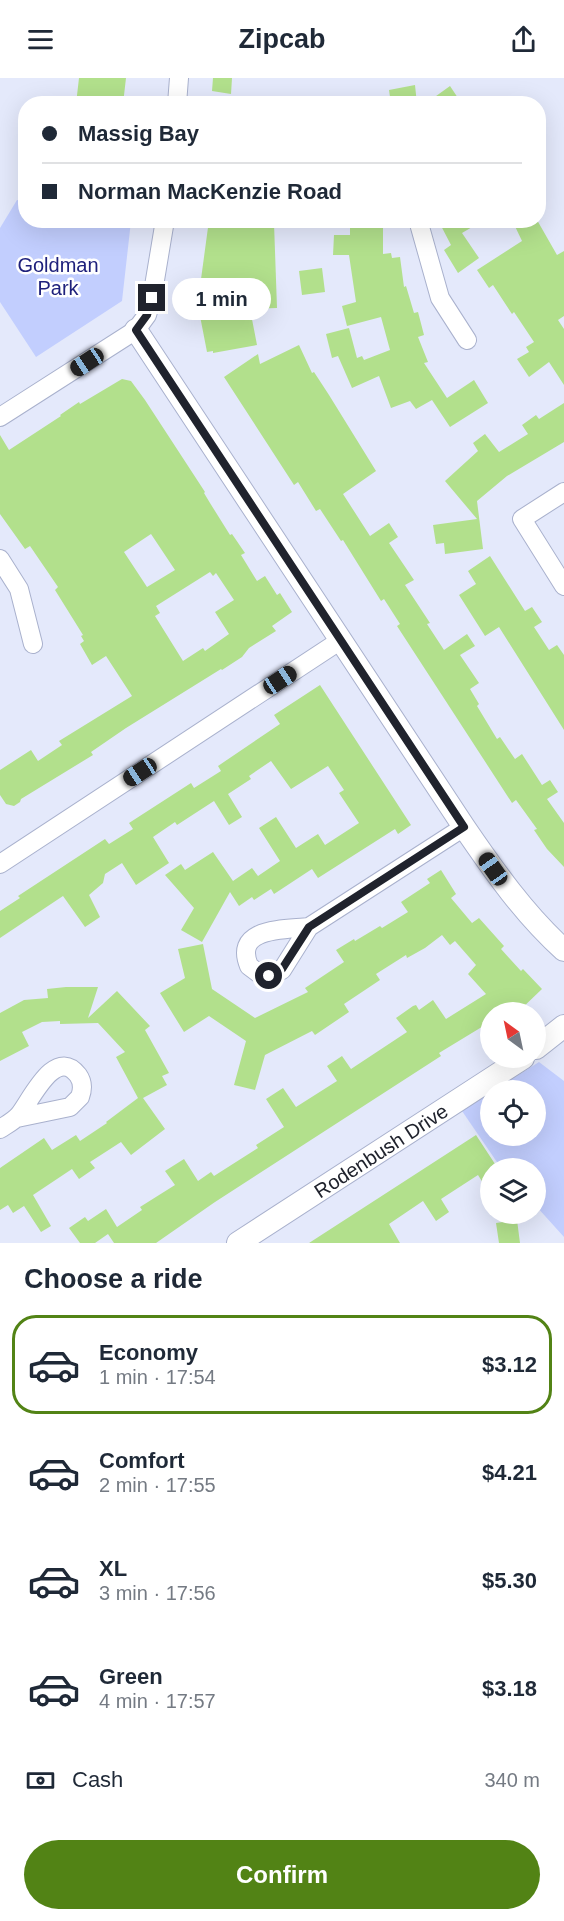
<!DOCTYPE html>
<meta charset="utf-8">
<style>
:root{--surface:#fff;--page:#f6f6f7;--text:#1f2937;--muted:#747a83;--line:#e0e1e3;--accent:#528315}
body{margin:0;font-family:Arial,sans-serif;background:var(--page);color:var(--text);height:100vh;display:flex;flex-direction:column;font-size:22px;white-space:nowrap}
*{box-sizing:border-box;margin:0}
p{font-size:20px;color:var(--muted)}
.icon{flex:none;width:33px;height:33px;fill:none;stroke:currentColor;stroke-width:2;stroke-linecap:round;stroke-linejoin:round}
.map{position:relative;height:1165px;overflow:hidden}
.side{display:flex;flex-direction:column;background:var(--surface);flex:1}
.side>*{flex:none}
.guide{position:absolute;left:18px;top:18px;width:528px;height:132px;border-radius:24px;box-shadow:0 6px 24px #0002;display:grid;align-content:center;height:132px;padding:0 24px;background:var(--surface)}
.needle{width:39px;rotate:327deg}
.controls{position:absolute;left:480px;top:924px;display:grid;gap:12px}
.controls a{display:grid;place-items:center;width:66px;height:66px;border-radius:50%;background:var(--surface);box-shadow:0 6px 24px #0002;font-size:30px}
.end{position:absolute;width:27px;height:27px;margin:-14px;border:8px solid #20232d;background:#fff;box-shadow:0 0 0 3px #fff}
.from{border-radius:50%}
.bubble{position:absolute;height:42px;border-radius:21px;background:var(--surface);box-shadow:0 6px 24px #0002;font-size:20px;font-weight:600;line-height:42px;text-align:center}
.car{position:absolute;width:18px;height:36px;margin:-18px -9px;border-radius:8px;box-shadow:0 0 4px 2px #0007;background:linear-gradient(#222 24%,#8ab4d8 0 40%,#222 0 76%,#8ab4d8 0 86%,#222 0)}
.guide b{display:flex;align-items:center;gap:21px;height:57px;font-size:22px}
.guide b+b{border-top:2px solid var(--line)}
.guide i{width:15px;height:15px;background:var(--text)}
ul{padding:0;list-style:none}
li{display:flex;align-items:center;gap:18px;height:99px;margin:0 12px 9px;padding:0 12px;border:3px solid transparent;border-radius:24px}
li div{flex:1}
li b{display:block;font-size:22px}
li em{font-style:normal;font-weight:600}
li.active{border-color:var(--accent)}
li>.icon{width:54px;height:54px;stroke-width:1.5}
h2{padding:0 24px;font-size:27px;line-height:72px}
.pay{display:flex;align-items:center;gap:15px;height:66px;padding:0 24px;font-size:22px}
.pay p{margin-inline-start:auto}
.button{display:flex;gap:12px;margin-top:auto;padding:12px 24px}
.button a{flex:1;height:69px;border-radius:36px;background:var(--accent);color:#fff;font-size:24px;font-weight:600;line-height:69px;text-align:center}
header{display:flex;justify-content:space-between;align-items:center;height:78px;padding:0 24px;background:var(--surface);font-size:27px;font-weight:600}
.map>svg:first-child{display:block}
</style>
<header><svg class="icon" aria-label="menu" viewBox="0 0 24 24"><path d="M4 6h16M4 12h16M4 18h16"/></svg>Zipcab<svg class="icon" aria-label="share" viewBox="0 0 24 24"><path d="M12 15V3M7 8l5-5 5 5M5 13v7h14v-7"/></svg></header>
<div class="map">
<svg width="564" height="1165" viewBox="0 0 564 1165">
<rect width="100%" height="100%" fill="#e4e9fb"/>
<path fill="#c2cefe" d="M17 122 25 123 26 142 131 143 122 223 36 279 0 224V150Z
M539 984 564 1003V1159L536 1128V1090H501L462 1033 490 1015V1058H536V1012H495Z"/>
<path fill="#b2e08c" fill-rule="evenodd" d="M79 0H126L123 26H76Z
M213 0H232L231 16 212 13Z
M415 7 417 26H391L389 12Z
M450 8 462 26H425Z
M209 142H251L274 145 277 230 250 231 257 267 213 275V273L207 274 200 238 199 216Z
M438 142H484L462 155 479 180 458 195 444 172 451 167Z
M512 142H537L557 177 564 173V238L558 242 564 251V307L549 284 529 299 517 281 529 274 526 269 534 264 514 234 512 236 493 207 489 210 477 192 522 163Z
M350 146 383 147V176L391 175 392 180 400 179 404 209 406 208 414 235 418 234 424 257 418 259 428 284 424 285 447 320 474 302 488 325 450 349 432 322 416 331 410 323 391 330 379 298 352 310 338 278 332 280 326 256 349 250 357 280 362 278 364 282 390 272 381 239 347 248 342 228 356 224 349 177H333L334 157H350Z
M322 190 325 214 302 217 299 193Z
M299 267 312 295 314 294 329 317 376 393 343 416 370 458 389 445 398 459 389 465 414 502 405 507 430 545 427 546 444 572 467 556 475 568 460 577 479 605 470 611 479 626 477 628 497 661 500 659 515 681 522 676 542 707 550 702 558 714 547 721 564 745V789L547 771 534 752 537 751 516 722 512 725 397 548 400 546 384 521 381 523 343 462 341 463 320 431 316 433 298 404 294 407 224 299 258 276 260 286Z
M122 301 131 303 145 322 205 414 204 415 210 425 230 457 232 456 245 475 241 477 257 503 265 498 277 517 280 515 292 534 272 548 276 553 249 570 242 579 222 592 221 591 126 650 91 674 93 677 21 721 20 724 14 728 6 726 0 717V692L31 672 38 683 62 667 59 663 132 618 106 578 92 587 80 566 84 563 81 558 83 557 55 512 58 509 30 468 25 471 0 436V357L9 372 61 338 60 337 79 324 80 326ZM151 456 175 492 147 509 124 474ZM210 494 213 498 216 495 234 522 215 534 229 556 205 573 203 570 183 583 155 538 160 535 156 528Z
M564 325V364L507 398 477 423 483 471 445 476 444 465 436 466 433 447 477 441 445 403 478 373 473 365 485 356 499 374 528 356 522 347 536 337 539 341Z
M490 478 525 533 532 529 542 544 534 549 549 572 557 567 564 577V652L499 549 485 558 459 517 476 506 468 493Z
M320 607 411 747 398 756 395 751 318 800 312 791 274 816 271 811 254 822 252 819 239 828 230 814 202 864 181 852 194 830 165 797 181 786 185 792 213 774 233 803 252 790 258 798 280 783 259 750 276 739 296 770 318 756 325 767 359 745 339 715 344 712 328 688 291 711 271 683 249 698 251 701 228 716 242 739 229 747 214 723 177 747 175 744 153 759 169 785 136 807 122 785 105 796 103 805 89 817 100 839 85 849 63 818 0 860V833L20 820 18 818 105 761 109 766 133 751 129 745 191 705 194 710 221 693 218 688 280 646 274 637Z
M441 792 456 816 451 820 472 845 479 840 504 868 501 871 521 893 523 891 542 911 518 934H490V944L439 975 441 978 215 1124 156 1165H114L108 1156 95 1165H80L69 1150 85 1139 88 1143 106 1131 117 1149 142 1132 140 1129 175 1107 165 1093 184 1081 198 1103 211 1094 214 1098 258 1070 256 1067 284 1049 266 1021 283 1010 296 1029 337 1003 327 988 342 978 351 991 407 954 396 940 413 928 416 927 419 932 433 922 446 941 486 916 468 896 476 887 455 863 450 867 442 857 425 870 407 880 406 877 376 896 380 902 344 926 349 934 315 957 312 953 265 977 255 1012 234 1007 246 963 209 938 184 954 160 915 185 900 178 871 203 866 212 911 255 940 308 914 305 910 344 884 336 872 354 861 355 863 380 848 382 850 408 834 401 824 430 805 427 801Z
M66 909H98L88 940 117 913 150 948 145 952 169 995 162 998 167 1007 143 1020 165 1051 131 1077 121 1064 90 1084 95 1090 79 1101 72 1091 33 1117 51 1148 41 1154 24 1128 13 1135 8 1127 0 1132V1090L44 1060 52 1072 76 1057 80 1063 107 1045 106 1044 138 1020 116 979 125 974 98 945 60 946V943L42 944 22 954 29 968 0 983V935L24 922 48 920 47 911Z
M476 1057 495 1086 490 1089V1116L478 1097 441 1121 449 1134 436 1143 423 1123 389 1146 400 1165H309Z
M517 1142 520 1165H499L496 1145Z"/>
<g fill="none" stroke-linecap="round" stroke-linejoin="round">
<g stroke="#a9b1cd" stroke-width="20">
<path id="minor" d="M177 26 179 0
M418 142 440 220 467 262
M0 339 136 252 147 237 152 220 165 142
M564 414 522 441 564 508
M0 481 19 511 33 566
M0 786 341 562
M309 849C285 852 233 849 249 888L261 897 269 898 282 892 309 849 464 749
M0 1051C6 1047 14 1043 19 1037 30 1024 55 967 78 997 83 1004 83 1011 80 1019L70 1029 17 1040"/>
</g>
<g stroke="#a9b1cd" stroke-width="24">
<path id="tertiary" d="M136 252 464 749C494 793 525 837 564 872
M536 970 564 948
M238 1165 523 980"/>
</g>
<use href="#minor" stroke="#fff" stroke-width="18"/>
<use href="#tertiary" stroke="#fff" stroke-width="22"/>
</g>
<g fill="none" stroke-linecap="round" stroke-linejoin="round">
<path stroke="#20232d" stroke-width="8" d="M152 220 147 237 136 252 464 749 309 849 282 891 269 898"/>
</g>
<g text-anchor="middle" stroke-width="5" stroke-linejoin="round" paint-order="stroke">
<g font-size="20" fill="#1f217c" stroke="#fff">
<text x="58" y="194">Goldman<tspan x="58" dy="23">Park</tspan></text>
</g>
<g font-size="20" fill="#20232d" stroke="#fff">
<text transform="translate(381 1073) rotate(-33)" y="7">Rodenbush Drive</text>
</g>
</g>
</svg>
<div class="controls">
<a><svg class="needle" viewBox="-14 -14 28 28"><path d="M0-13l5 13h-10z" fill="#e53935"/><path d="M0 13l5-13h-10z" fill="#747a83"/></svg></a>
<a><svg class="icon" aria-label="locate" viewBox="0 0 24 24"><circle cx="12" cy="12" r="6"/><path d="M12 2v4M12 18v4M2 12h4M18 12h4"/></svg></a>
<a><svg class="icon" aria-label="layers" viewBox="0 0 24 24"><path d="M12 4l9 5-9 5-9-5zM3 14l9 5 9-5"/></svg></a>
</div>
<i class="end from" style="left:269px;top:898px"></i>
<i class="end" style="left:152px;top:220px"></i>
<div class="bubble" style="left:172px;top:200px;width:99px">1 min</div>
<i class="car" style="left:87px;top:284px;rotate:237deg"></i>
<i class="car" style="left:280px;top:602px;rotate:57deg"></i>
<i class="car" style="left:140px;top:694px;rotate:237deg"></i>
<i class="car" style="left:493px;top:791px;rotate:325deg"></i>
<div class="guide">
<b><i class="from"></i>Massig Bay</b>
<b><i></i>Norman MacKenzie Road</b>
</div>
</div>
<section class="side">
<h2>Choose a ride</h2>
<ul>
<li class="active"><svg class="icon" aria-label="car" viewBox="0 0 24 24"><path d="M5 17H2v-5l4-1 3-4h7l3 4 3 1v5h-3M9 17h6M6 11h13"/><circle cx="7" cy="17" r="2"/><circle cx="17" cy="17" r="2"/></svg><div><b>Economy</b><p>1 min · 17:54</p></div><em>$3.12</em></li>
<li><svg class="icon" aria-label="car" viewBox="0 0 24 24"><path d="M5 17H2v-5l4-1 3-4h7l3 4 3 1v5h-3M9 17h6M6 11h13"/><circle cx="7" cy="17" r="2"/><circle cx="17" cy="17" r="2"/></svg><div><b>Comfort</b><p>2 min · 17:55</p></div><em>$4.21</em></li>
<li><svg class="icon" aria-label="car" viewBox="0 0 24 24"><path d="M5 17H2v-5l4-1 3-4h7l3 4 3 1v5h-3M9 17h6M6 11h13"/><circle cx="7" cy="17" r="2"/><circle cx="17" cy="17" r="2"/></svg><div><b>XL</b><p>3 min · 17:56</p></div><em>$5.30</em></li>
<li><svg class="icon" aria-label="car" viewBox="0 0 24 24"><path d="M5 17H2v-5l4-1 3-4h7l3 4 3 1v5h-3M9 17h6M6 11h13"/><circle cx="7" cy="17" r="2"/><circle cx="17" cy="17" r="2"/></svg><div><b>Green</b><p>4 min · 17:57</p></div><em>$3.18</em></li>
</ul>
<div class="pay"><svg class="icon" aria-label="cash" viewBox="0 0 24 24"><path d="M3 7h18v10H3z"/><circle cx="12" cy="12" r="2"/></svg>Cash<p>340 m</p></div>
<div class="button"><a>Confirm</a></div>
</section>
